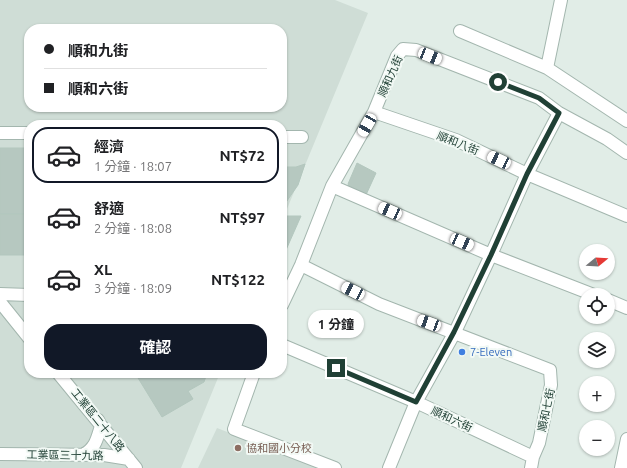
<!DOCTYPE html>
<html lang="zh-TW">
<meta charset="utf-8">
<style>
:root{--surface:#fff;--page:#f2f2f2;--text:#202124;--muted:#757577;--line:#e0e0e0;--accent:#111827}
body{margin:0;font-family:Ubuntu,"Noto Sans TC",sans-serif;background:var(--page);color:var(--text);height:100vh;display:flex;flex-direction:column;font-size:15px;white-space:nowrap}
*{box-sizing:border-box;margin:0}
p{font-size:13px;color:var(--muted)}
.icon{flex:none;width:22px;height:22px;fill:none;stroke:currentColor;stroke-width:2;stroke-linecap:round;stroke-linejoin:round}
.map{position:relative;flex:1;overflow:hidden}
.sheet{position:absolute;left:24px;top:120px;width:263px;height:258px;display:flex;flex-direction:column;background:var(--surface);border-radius:16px;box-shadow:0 1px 3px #0004}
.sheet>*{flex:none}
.guide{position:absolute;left:24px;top:24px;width:263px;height:88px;border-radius:16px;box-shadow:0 1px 3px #0004;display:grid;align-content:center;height:88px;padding:0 20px;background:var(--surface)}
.needle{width:26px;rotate:72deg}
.buttons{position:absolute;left:579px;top:244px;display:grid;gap:8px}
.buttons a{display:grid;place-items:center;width:36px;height:36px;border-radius:50%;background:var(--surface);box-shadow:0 1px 3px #0004;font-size:20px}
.end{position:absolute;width:18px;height:18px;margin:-9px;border:5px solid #204035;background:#fff;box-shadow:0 0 0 2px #fff}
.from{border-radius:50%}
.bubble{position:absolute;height:28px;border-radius:14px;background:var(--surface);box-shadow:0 1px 3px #0004;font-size:13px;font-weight:700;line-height:28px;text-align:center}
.car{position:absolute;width:12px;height:24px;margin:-12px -6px;border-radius:5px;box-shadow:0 0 3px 1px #0007;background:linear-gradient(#fff 24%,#345 0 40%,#fff 0 76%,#345 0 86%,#fff 0)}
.guide b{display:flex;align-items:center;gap:14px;height:38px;font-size:15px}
.guide b+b{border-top:1px solid var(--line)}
.guide i{width:10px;height:10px;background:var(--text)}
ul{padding:7px 0 0;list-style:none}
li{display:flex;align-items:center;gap:12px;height:56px;margin:0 8px 6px;padding:0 12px;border:2px solid transparent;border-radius:16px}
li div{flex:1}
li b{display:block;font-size:15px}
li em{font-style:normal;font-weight:700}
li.active{border-color:var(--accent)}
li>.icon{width:36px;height:36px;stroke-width:1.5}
.button{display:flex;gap:8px;margin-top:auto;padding:8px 20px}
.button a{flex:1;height:46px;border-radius:16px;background:var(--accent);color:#fff;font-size:16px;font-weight:700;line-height:46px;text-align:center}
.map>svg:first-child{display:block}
</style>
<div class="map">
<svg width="627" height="468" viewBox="0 0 627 468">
<rect width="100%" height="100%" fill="#e1ede7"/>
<path fill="#cfddd6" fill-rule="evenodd" d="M0 0H335L368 13 282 221V125H29V373H220L181 468H0ZM29 29H282V107H29Z
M217 428 320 468H198Z"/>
<path fill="#b6c8c0" stroke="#b3c7be" d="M0 148H27V214H0Z
M357 163 376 173 365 197 351 191 348 184Z
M305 164 298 185 282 208V167H296Z
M0 214H29V255H0Z
M282 216H301L282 259Z
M135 373H207L204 382 188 391 193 399 162 417Z"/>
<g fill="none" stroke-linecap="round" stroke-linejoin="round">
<g stroke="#a3b6ae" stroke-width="14">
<path id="minor" d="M460 31 547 68 627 121
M547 68 561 0
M374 112 456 140 527 174 627 216
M0 133H29
M282 137H302
M332 186 491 255 594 295
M301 265 379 304 550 370 551 385 539 443 533 457 531 468
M0 294 29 295
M608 300 627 308
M0 302 29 338
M282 305 301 265 332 186 374 112 397 56 403 49 416 50 539 98 559 113 607 139 627 153
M282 345 416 402 533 457
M58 373 136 468
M254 373 234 429 335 468
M0 454 104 455 129 459
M83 455C96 448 97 438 101 426L98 420
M389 468 416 402 455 332 491 255 527 174 559 113
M621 468 627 439"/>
</g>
<use href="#minor" stroke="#fff" stroke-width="12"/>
</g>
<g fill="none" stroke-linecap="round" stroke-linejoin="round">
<path stroke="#204035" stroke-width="5" d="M336 368 416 402 454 332 491 255 527 174 559 113 539 98 498 82"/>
</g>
<circle fill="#3f7fe0" stroke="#f2f9f5" stroke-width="1.5" cx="462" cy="352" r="4"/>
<circle fill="#8d6e63" stroke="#f2f9f5" stroke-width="1.5" cx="238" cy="448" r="4"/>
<g text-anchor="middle" stroke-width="4" stroke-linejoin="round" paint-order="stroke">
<g font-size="11" fill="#204035" stroke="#f2f9f5">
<text transform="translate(390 76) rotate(-66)" y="4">順和九街</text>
<text transform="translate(458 143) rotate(22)" y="4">順和八街</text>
<text transform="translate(546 410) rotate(-78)" y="4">順和七街</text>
<text transform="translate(452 419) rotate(25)" y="4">順和六街</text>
<text transform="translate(98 420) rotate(51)" y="4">工業區二十八路</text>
<text transform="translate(65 455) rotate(1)" y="4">工業區三十九路</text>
</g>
<g font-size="11" fill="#366cbe" stroke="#f2f9f5" text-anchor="start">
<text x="470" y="356">7-Eleven</text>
</g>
<g font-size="11" fill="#785e54" stroke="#f2f9f5" text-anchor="start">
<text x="246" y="452">協和國小分校</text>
</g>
</g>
</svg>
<div class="buttons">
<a><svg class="needle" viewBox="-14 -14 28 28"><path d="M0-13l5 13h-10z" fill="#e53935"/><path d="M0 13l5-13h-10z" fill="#757577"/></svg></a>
<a><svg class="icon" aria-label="locate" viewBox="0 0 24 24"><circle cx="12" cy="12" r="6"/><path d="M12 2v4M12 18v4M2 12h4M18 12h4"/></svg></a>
<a><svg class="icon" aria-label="layers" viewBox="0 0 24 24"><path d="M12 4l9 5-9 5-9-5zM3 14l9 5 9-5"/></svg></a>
<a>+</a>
<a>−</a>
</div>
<i class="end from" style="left:498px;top:82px"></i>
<i class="end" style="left:336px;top:368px"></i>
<div class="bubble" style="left:308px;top:310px;width:56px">1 分鐘</div>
<i class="car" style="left:430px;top:56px;rotate:112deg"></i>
<i class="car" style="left:367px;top:125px;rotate:210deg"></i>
<i class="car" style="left:499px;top:160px;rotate:295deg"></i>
<i class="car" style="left:390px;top:211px;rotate:294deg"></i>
<i class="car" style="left:462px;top:242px;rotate:114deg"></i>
<i class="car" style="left:353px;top:291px;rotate:297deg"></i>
<i class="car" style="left:429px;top:323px;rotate:290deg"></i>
<div class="guide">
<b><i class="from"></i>順和九街</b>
<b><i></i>順和六街</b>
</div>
<section class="sheet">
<ul>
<li class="active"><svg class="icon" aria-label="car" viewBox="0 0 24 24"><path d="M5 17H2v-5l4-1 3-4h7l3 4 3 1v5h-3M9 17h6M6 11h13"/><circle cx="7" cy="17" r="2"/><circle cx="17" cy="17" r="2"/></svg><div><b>經濟</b><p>1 分鐘 · 18:07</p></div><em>NT$72</em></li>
<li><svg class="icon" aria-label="car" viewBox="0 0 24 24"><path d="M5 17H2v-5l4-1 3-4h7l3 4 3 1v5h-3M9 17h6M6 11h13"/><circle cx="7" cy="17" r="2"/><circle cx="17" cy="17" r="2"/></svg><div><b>舒適</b><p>2 分鐘 · 18:08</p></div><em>NT$97</em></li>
<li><svg class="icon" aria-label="car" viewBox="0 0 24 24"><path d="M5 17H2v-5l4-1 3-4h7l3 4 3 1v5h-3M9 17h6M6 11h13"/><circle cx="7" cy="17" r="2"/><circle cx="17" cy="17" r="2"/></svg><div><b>XL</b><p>3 分鐘 · 18:09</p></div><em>NT$122</em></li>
</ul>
<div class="button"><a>確認</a></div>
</section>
</div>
